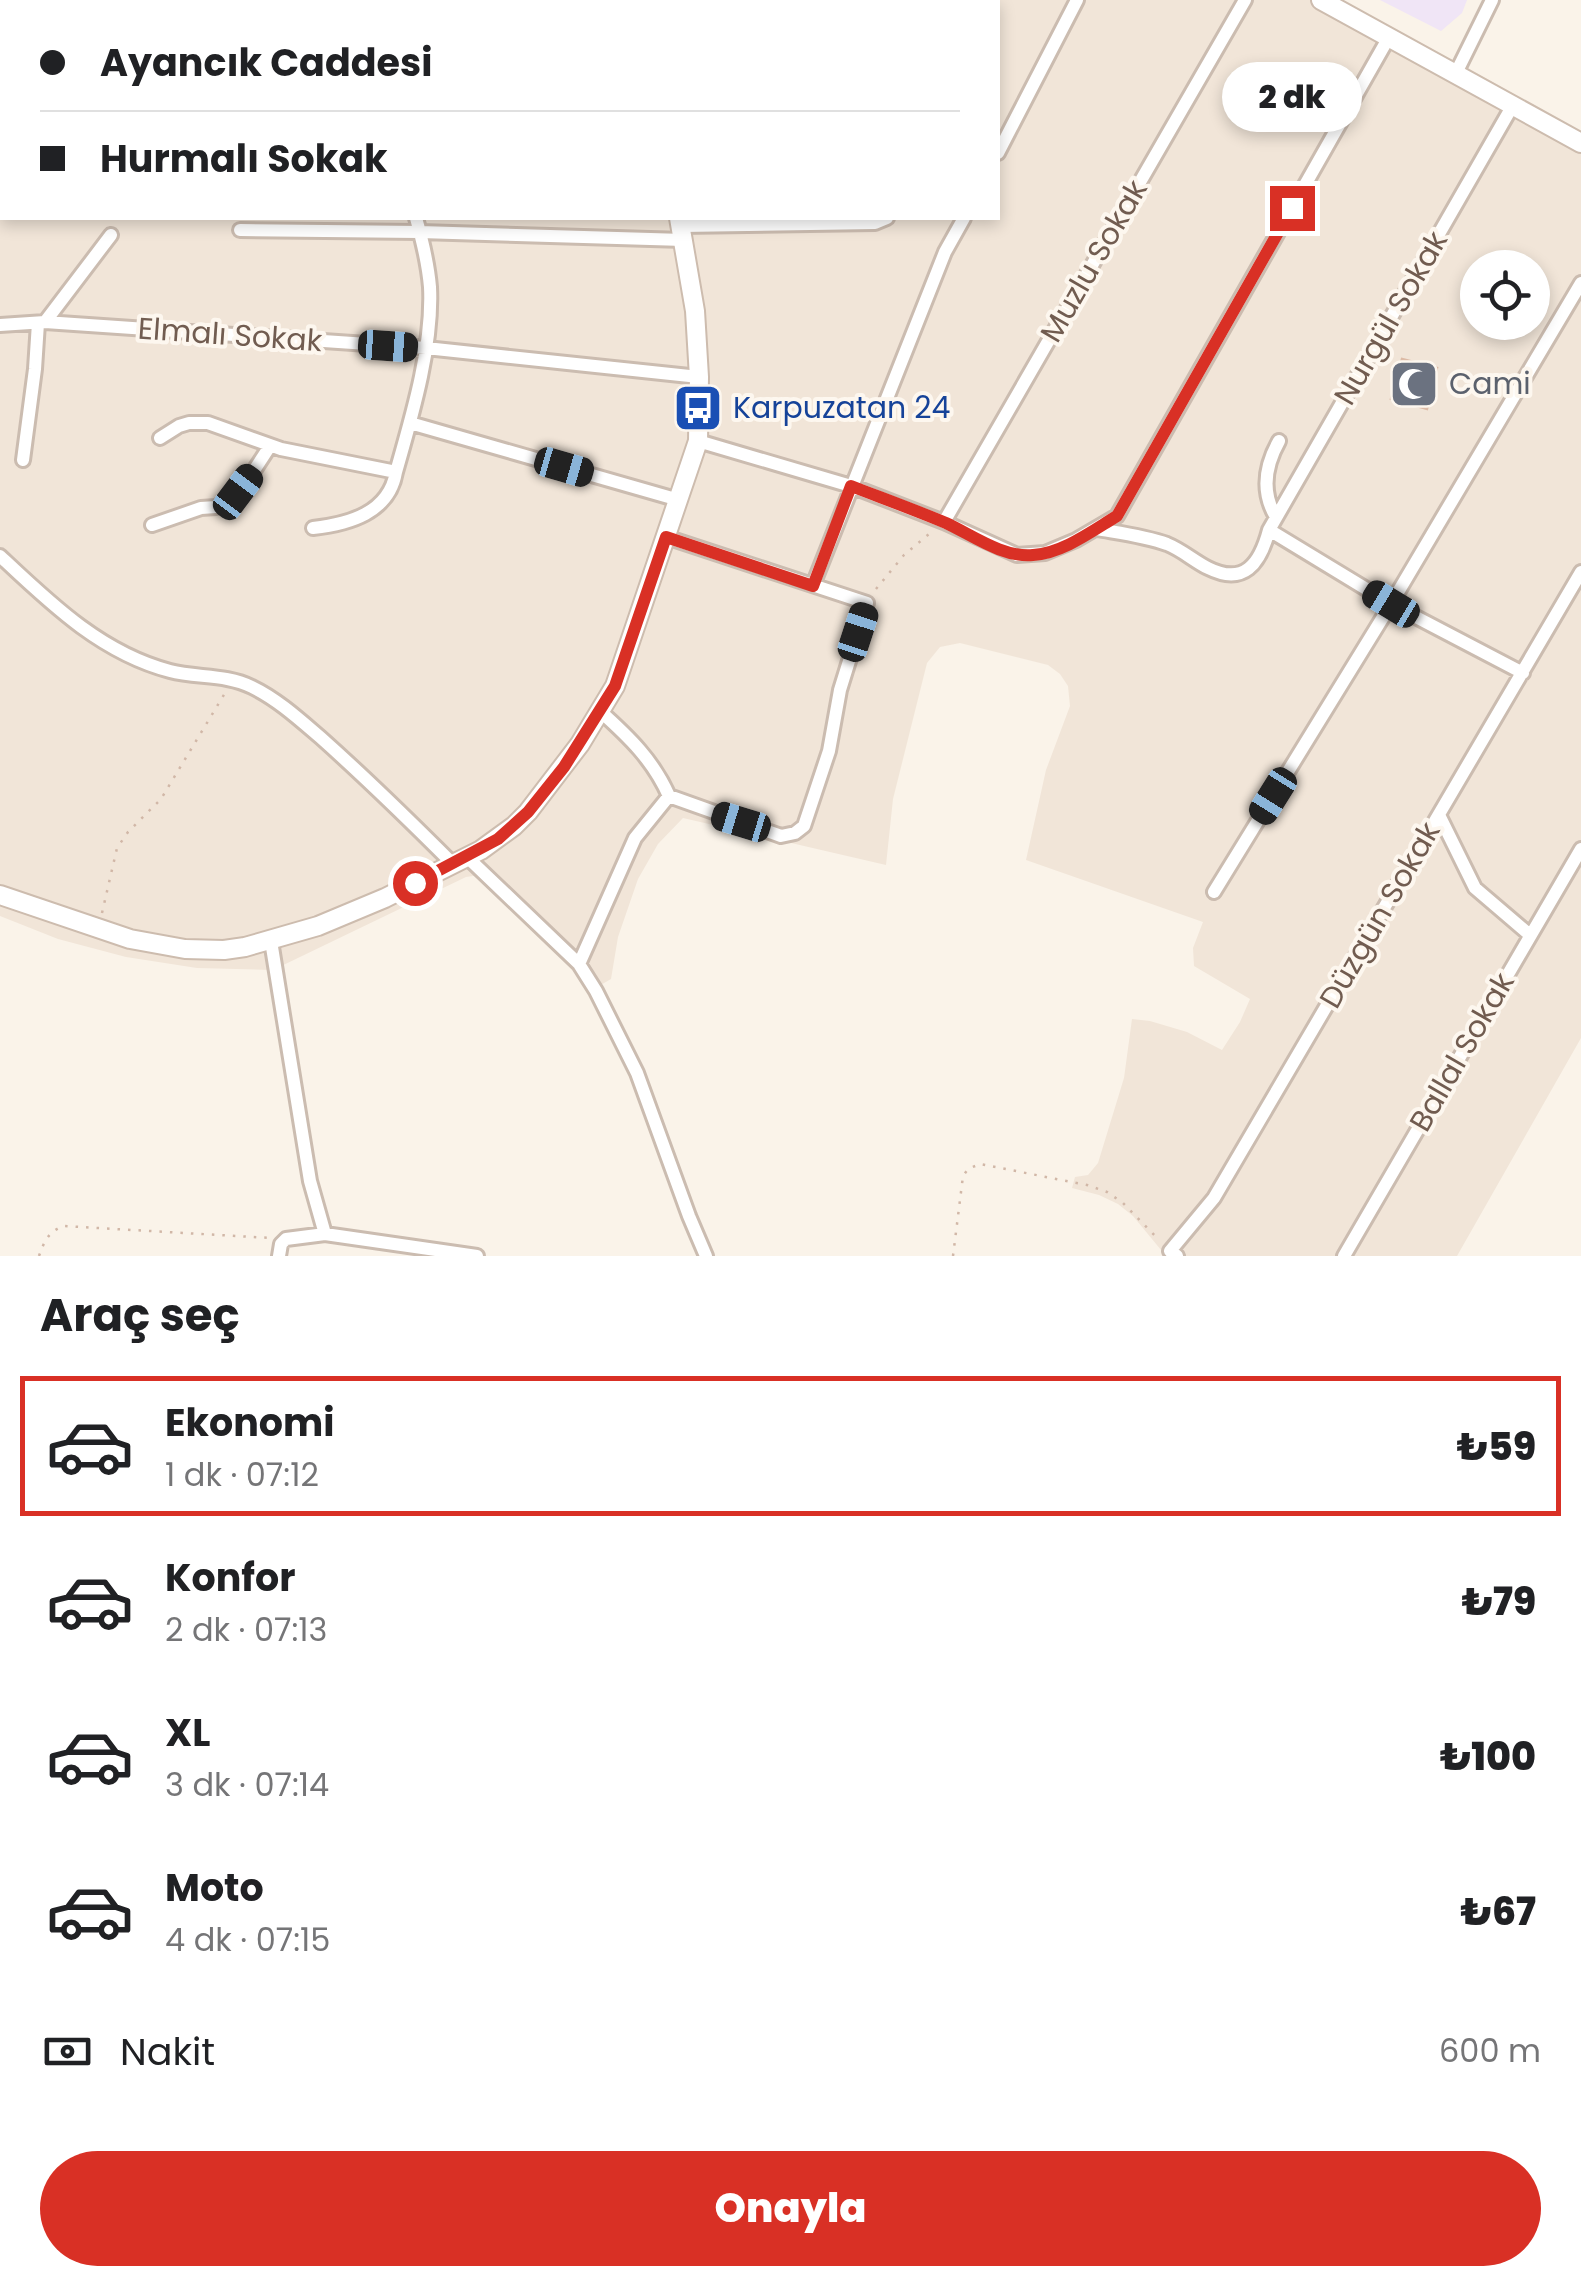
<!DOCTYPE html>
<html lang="tr">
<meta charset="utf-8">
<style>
:root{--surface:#fff;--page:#f6f6f6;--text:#202124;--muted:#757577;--line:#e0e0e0;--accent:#d93025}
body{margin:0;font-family:Poppins,sans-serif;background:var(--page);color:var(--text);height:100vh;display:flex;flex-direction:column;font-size:38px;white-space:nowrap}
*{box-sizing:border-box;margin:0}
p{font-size:32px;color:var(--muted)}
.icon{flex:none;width:55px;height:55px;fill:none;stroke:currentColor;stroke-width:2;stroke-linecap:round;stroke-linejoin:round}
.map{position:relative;height:1256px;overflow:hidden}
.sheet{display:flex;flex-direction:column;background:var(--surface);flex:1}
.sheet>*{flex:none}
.guide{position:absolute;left:0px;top:0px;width:1000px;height:220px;box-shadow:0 5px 15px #0003;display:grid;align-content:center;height:220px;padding:0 40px;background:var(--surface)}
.tools{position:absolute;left:1460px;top:250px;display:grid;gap:20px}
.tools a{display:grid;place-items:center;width:90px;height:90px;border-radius:50%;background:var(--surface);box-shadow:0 5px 15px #0003;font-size:50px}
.end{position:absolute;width:45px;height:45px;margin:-22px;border:12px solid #d93025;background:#fff;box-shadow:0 0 0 5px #fff}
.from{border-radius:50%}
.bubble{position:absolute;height:70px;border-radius:35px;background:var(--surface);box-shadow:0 5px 15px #0003;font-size:32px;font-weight:800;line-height:70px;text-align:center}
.car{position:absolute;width:30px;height:60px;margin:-30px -15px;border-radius:12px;box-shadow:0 0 8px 2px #0007;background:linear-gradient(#222 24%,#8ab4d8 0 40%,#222 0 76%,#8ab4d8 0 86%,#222 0)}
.guide b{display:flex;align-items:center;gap:35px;height:95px;font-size:38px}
.guide b+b{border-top:2px solid var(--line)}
.guide i{width:25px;height:25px;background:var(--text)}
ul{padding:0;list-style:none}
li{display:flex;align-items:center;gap:30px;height:140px;margin:0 20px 15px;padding:0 20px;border:5px solid transparent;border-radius:0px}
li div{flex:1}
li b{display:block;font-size:38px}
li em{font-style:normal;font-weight:800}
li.active{border-color:var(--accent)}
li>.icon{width:90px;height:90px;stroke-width:1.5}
h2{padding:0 40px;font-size:45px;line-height:120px}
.pay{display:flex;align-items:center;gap:25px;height:110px;padding:0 40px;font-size:38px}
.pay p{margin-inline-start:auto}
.primary-button{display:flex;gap:20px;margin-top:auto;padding:20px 40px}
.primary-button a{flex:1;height:115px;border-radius:60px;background:var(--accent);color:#fff;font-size:40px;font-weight:800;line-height:115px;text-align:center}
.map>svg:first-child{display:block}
</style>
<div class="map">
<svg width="1581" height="1256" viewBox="0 0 1581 1256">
<rect width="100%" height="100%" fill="#faf3e9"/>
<path fill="#f1e5d8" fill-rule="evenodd" d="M0 0H1334L1468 68 1581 133V1038L1457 1256H1166L1133 1216 1118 1204 1099 1195 1072 1188 1075 1177 1088 1175 1098 1163 1124 1078 1132 1019 1150 1021 1187 1032 1222 1050 1240 1022 1250 999 1194 966 1193 948 1203 922 1026 860 1046 770 1070 706 1068 686 1060 674 1048 665 960 643 940 647 927 663 893 799 886 865 683 818 658 844 638 879 618 937 611 979 592 990 582 975 479 877 473 876 466 877 273 970 197 968 126 957 58 939 0 916ZM2 2H998V218H2ZM1478 268H1532V322H1478Z"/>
<path fill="#f0e5f6" d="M1380 0H1467L1462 13 1441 31Z"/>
<path fill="#ecd4c4" stroke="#ddbba6" stroke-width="2.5" d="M1402 359 1437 368 1427 409 1391 399Z"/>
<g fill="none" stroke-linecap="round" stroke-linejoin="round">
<g stroke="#cbbcb0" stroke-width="18">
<path id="street" d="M128 0 129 2
M208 0V2
M338 0 339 2
M157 2 166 0
M221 2 232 0
M743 2 744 0
M896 2 898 0
M1456 73 1492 0
M998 153 1077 0
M681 226 875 223 887 218
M240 230 420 232 684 240
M45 322 111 235
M0 325 45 322 426 348 699 377
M410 423 679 500
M160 438 179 426 189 423H208L281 449 396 472C412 416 433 346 430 287 428 264 422 239 416 218
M698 441 851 486 944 522 1017 555 1045 553 1076 540 1117 516 1389 37
M23 460 35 369 38 323
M1276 517C1261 492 1265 466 1279 441
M944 522 1245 0
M152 525 201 508 216 507 229 501 255 469 270 446
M313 528C349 524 389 513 396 472
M1097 529C1120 533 1145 536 1167 544 1182 550 1194 561 1208 568 1244 586 1260 564 1269 530L1513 105
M1269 530 1391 604 1523 673
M0 556C50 603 101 653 170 671 197 678 226 674 252 687 277 699 299 719 320 737 366 778 410 821 453 864
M813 585 945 252 964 218
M600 711C629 737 653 760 669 796
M1439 815 1475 888 1530 935
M467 857 579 964 596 991 637 1073 689 1216 706 1256
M1214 892 1391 604 1581 283
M271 941 310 1181 325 1234
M579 964 635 838 669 796 781 836 795 833 804 826 829 751 840 690 867 603 666 537
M279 1256 281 1244 286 1239 325 1234 477 1256
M1177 1256 1170 1251 1214 1198 1581 572
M1344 1256 1581 849"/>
</g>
<g stroke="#cdbcae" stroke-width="22">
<path id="secondary" d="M616 0V2
M1321 0 1581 143
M0 895 130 939 185 949 224 950 245 947 318 926 385 898 481 850 514 826 528 812 580 744 615 686 698 441 699 377 695 311 679 218"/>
</g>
<path stroke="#d1b7a7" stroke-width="2.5" stroke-dasharray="2.5 8" stroke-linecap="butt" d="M876 589 904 555 929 534
M102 913 117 848 128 832 161 799 225 693
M39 1256C44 1242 48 1232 63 1226L271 1238
M953 1256 963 1176 968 1169 980 1164 1087 1185 1107 1192 1123 1203 1159 1240"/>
<use href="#street" stroke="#fff" stroke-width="12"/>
<use href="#secondary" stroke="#fff" stroke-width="18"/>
</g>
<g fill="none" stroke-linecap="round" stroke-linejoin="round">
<path stroke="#d93025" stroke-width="12" d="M415 883 498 839 528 812 564 767 615 686 666 537 813 586 851 486C882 498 915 510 946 523 972 535 1003 558 1033 555 1063 553 1092 531 1117 516L1292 208"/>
</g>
<defs>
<g id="mosque-square" transform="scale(2.5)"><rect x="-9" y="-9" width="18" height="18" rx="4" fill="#6b7280" stroke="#fdf7ef"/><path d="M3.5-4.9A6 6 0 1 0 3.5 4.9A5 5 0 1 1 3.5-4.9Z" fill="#fff"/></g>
<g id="bus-square" transform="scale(2.5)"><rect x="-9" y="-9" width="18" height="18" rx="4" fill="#1a4fb4" stroke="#fdf7ef"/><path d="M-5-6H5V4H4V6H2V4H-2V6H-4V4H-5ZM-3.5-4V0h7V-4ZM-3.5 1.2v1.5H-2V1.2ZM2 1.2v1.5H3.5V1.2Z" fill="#fff"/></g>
</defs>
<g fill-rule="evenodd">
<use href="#mosque-square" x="1414" y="384"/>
<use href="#bus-square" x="698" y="408"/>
</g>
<g text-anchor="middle" stroke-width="8" stroke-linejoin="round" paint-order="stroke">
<g font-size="30" fill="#715c50" stroke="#fdf7ef">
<text transform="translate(1094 261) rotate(-60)" y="10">Muzlu Sokak</text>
<text transform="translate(1391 318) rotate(-60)" y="10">Nurgül Sokak</text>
<text transform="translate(230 335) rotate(4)" y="10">Elmalı Sokak</text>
<text transform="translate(1380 915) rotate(-60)" y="10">Düzgün Sokak</text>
<text transform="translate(1462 1052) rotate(-60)" y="10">Ballal Sokak</text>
</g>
<g font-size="30" fill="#5b616d" stroke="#fdf7ef" text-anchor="start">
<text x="1449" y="394">Cami</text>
</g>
<g font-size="30" fill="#164399" stroke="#fdf7ef" text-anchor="start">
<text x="733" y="418">Karpuzatan 24</text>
</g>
</g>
</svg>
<div class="tools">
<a><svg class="icon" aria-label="locate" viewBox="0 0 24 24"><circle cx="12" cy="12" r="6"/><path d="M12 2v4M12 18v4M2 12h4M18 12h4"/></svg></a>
</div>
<i class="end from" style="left:415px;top:883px"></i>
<i class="end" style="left:1292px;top:208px"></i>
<div class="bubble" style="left:1222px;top:62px;width:140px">2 dk</div>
<i class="car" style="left:388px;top:346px;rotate:94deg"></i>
<i class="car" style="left:564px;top:467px;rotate:106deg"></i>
<i class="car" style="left:238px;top:492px;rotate:37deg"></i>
<i class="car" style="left:1391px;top:604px;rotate:301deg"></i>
<i class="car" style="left:858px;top:632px;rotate:18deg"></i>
<i class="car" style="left:1273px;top:796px;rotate:212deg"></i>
<i class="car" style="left:741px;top:822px;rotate:287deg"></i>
<div class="guide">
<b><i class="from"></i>Ayancık Caddesi</b>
<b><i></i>Hurmalı Sokak</b>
</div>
</div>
<section class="sheet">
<h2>Araç seç</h2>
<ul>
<li class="active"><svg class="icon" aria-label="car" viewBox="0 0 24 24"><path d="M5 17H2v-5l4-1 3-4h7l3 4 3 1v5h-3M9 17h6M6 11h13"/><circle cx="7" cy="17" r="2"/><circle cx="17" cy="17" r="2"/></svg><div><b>Ekonomi</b><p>1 dk · 07:12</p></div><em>₺59</em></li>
<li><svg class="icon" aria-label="car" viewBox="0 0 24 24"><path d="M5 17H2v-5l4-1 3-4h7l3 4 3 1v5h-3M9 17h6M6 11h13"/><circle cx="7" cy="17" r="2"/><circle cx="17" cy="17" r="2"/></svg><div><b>Konfor</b><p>2 dk · 07:13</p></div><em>₺79</em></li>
<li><svg class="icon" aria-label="car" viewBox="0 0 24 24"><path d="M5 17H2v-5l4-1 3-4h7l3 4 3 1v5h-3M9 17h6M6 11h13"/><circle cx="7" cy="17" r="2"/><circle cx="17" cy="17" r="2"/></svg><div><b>XL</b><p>3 dk · 07:14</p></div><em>₺100</em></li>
<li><svg class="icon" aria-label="car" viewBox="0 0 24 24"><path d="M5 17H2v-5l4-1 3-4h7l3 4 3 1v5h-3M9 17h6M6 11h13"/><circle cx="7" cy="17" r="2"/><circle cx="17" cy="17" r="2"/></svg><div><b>Moto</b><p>4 dk · 07:15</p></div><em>₺67</em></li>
</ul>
<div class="pay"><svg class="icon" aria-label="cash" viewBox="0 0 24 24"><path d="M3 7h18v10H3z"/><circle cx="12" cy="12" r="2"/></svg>Nakit<p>600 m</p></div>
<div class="primary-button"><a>Onayla</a></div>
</section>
